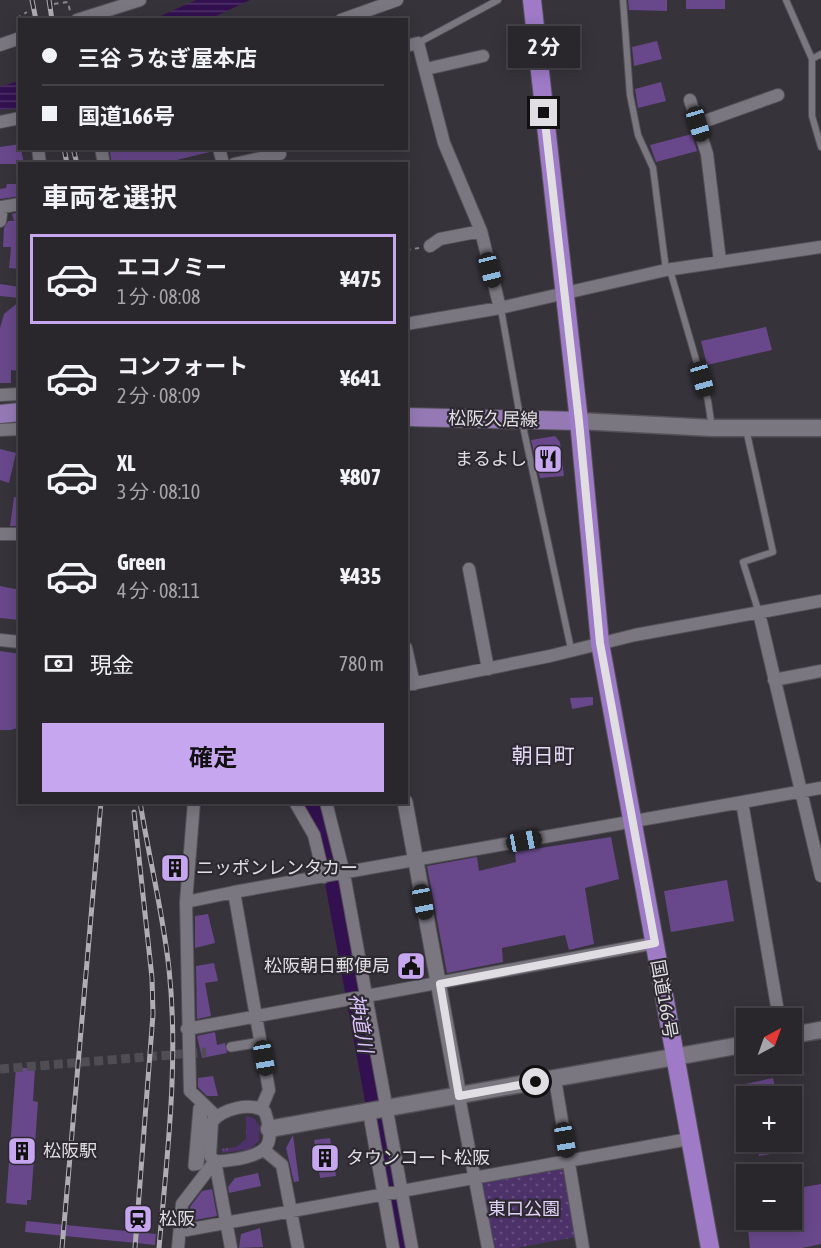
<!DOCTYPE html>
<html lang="ja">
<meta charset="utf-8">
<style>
:root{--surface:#29262c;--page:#312e34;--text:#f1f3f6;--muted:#a5a5a9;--line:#454348;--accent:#c7a6f0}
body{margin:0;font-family:"Asap Condensed","Noto Sans JP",sans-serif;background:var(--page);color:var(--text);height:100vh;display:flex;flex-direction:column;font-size:22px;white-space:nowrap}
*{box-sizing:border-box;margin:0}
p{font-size:20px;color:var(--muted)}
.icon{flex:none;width:33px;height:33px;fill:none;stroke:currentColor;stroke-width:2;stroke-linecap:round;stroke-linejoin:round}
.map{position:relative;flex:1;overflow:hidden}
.side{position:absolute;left:18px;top:162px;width:390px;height:642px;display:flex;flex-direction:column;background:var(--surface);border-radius:0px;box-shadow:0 3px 15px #0003,0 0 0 2px var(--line)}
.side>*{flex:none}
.hud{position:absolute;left:18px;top:18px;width:390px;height:132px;border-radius:0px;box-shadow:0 3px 15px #0003,0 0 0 2px var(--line);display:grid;align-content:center;height:132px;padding:0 24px;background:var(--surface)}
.needle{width:39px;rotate:41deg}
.fabs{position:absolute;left:736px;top:1008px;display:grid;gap:12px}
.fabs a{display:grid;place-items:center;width:66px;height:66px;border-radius:0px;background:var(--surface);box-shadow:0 3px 15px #0003,0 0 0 2px var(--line);font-size:30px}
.end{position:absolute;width:27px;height:27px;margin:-14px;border:8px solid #e0dee3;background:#111;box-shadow:0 0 0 3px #111}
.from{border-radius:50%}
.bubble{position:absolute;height:42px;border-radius:0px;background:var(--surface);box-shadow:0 3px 15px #0003,0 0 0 2px var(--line);font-size:20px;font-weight:700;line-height:42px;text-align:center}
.car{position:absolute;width:18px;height:36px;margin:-18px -9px;border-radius:8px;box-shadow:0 0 4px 2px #0007;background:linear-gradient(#222 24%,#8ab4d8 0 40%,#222 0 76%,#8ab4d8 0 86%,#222 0)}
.hud b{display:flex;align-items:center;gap:21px;height:57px;font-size:22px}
.hud b+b{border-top:2px solid var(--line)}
.hud i{width:15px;height:15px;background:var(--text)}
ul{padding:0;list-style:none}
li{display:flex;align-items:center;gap:18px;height:90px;margin:0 12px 9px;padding:0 12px;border:3px solid transparent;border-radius:0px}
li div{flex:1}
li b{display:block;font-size:22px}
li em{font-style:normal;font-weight:700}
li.selected{border-color:var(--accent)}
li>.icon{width:54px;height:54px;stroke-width:1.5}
h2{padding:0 24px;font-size:27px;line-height:72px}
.pay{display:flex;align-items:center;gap:15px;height:66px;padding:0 24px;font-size:22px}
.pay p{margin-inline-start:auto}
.button{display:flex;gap:12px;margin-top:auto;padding:12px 24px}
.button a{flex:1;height:69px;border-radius:0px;background:var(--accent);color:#111;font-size:24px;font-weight:700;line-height:69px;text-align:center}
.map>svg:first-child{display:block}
</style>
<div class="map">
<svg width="821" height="1248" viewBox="0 0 821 1248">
<defs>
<pattern id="grass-tufts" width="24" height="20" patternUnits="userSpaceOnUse" patternTransform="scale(1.5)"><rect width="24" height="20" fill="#4c3269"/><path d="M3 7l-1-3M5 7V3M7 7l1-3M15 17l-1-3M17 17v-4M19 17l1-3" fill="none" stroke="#664f7e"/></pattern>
<pattern id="park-dots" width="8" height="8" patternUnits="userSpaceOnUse" patternTransform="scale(1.5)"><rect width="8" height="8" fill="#4c3269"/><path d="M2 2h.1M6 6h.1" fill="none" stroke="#664f7e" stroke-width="1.8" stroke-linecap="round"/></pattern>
<pattern id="water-rules" width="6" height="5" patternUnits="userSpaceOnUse" patternTransform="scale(1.5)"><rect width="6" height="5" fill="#331050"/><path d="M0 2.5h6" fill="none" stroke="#503269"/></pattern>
</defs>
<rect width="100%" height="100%" fill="#37333b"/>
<path fill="url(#grass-tufts)" d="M246 1116 254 1118 259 1125V1141L250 1149 222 1153 221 1149 236 1147 246 1139Z"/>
<path fill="url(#park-dots)" d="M560 1166 566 1170 576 1237 516 1248H494L482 1184 486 1179Z"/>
<path fill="url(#water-rules)" d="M196 0H250L210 19H154Z
M15 82H19V108L0 110V87Z"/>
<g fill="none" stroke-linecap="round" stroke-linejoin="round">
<path stroke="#331050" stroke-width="20" d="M306 802 323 834 335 882 402 1248"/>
</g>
<path fill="#68488b" d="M628 0H667V11L629 10Z
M686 0H725V9H686Z
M657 41 662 59 634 66 632 47Z
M661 82 666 101 638 108 635 89Z
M692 134 697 151 656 162 650 145Z
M20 144 24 164H20V167L18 164H0V147Z
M109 148H209L210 152 160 164H112Z
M7 184H20V196L0 199V189L6 188Z
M20 212V269L9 268 11 247H3L4 228 8 221H14L12 214Z
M0 284 20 287V298L0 296Z
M20 301 17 331 20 332V371L11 370V383H0V328L4 314Z
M766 327 772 350 707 365 701 341Z
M555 436 560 442 564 476 540 478 531 440Z
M0 449 16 453 9 483 0 480Z
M14 497 20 498V519L18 526H10Z
M0 586 20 590V620L0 618Z
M0 651 20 654V727L11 730H0Z
M593 697V705L572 709 570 698Z
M611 837 619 879 585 888 594 944 569 950 565 935 502 948 503 962 447 973 427 866 477 857 479 871 516 862 515 852Z
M171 858 181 859 179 878 170 877Z
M727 880 734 921 671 932 664 891Z
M208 914 215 943 195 948V916Z
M214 963 218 981 205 983 211 1016 197 1019 196 966Z
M215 1032 217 1045 225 1043 227 1053 202 1058 197 1036Z
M16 1067 35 1069 33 1101 38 1102 31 1200H27V1205L6 1203Z
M213 1076 218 1096H207L198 1087V1078Z
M773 1078 777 1096H747L745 1084Z
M293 1135 299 1181 294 1182 286 1148Z
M330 1138 336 1176 320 1178 314 1140Z
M756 1142H785L787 1151 759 1156Z
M258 1173 261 1186 229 1193 228 1187 235 1178Z
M821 1184V1244L802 1248H750L747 1220H792V1189Z
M212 1189 217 1216 189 1221 190 1207 202 1191Z
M26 1221 156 1234 155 1245 25 1232Z
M260 1228 263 1247 239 1248 241 1234Z"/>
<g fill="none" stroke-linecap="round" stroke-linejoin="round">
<path stroke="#504d54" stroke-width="9" stroke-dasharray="9 4.5" stroke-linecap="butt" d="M0 1069 206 1052"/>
<g stroke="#545258" stroke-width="8">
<path id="service" d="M623 0 630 95 638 135 653 168 666 270
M786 0 812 59
M418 43 498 0
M821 54 812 59V116L821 147
M670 270 708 401 712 428
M501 309 519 411
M746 429 773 552 743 562 759 613
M524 431 571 649"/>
</g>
<g stroke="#545258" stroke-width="11">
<path id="pedestrian" d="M231 1047 261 1042
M198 1108 203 1113 199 1165 193 1166Z"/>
</g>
<g stroke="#545258" stroke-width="14">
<path id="minor" d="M77 20 140 0
M341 20 397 0
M0 45 20 38
M406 46 418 43 444 143 481 231 500 308
M426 69 483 56
M690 100 707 154 720 261
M0 122 20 118
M697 124 778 95
M38 148 40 164
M101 148 104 164
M219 148 223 164
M234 164 280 154
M0 221 2 207 20 204
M430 246 440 239 481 231
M406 324 500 308 666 270 821 247
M0 395 20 394
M0 430 20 429
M0 534H20
M469 569 488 669
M759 613 821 876
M0 640 20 642
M406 648 414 684
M774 680 821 671
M406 685 550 656 635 635 821 601
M194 802 186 902 190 1091 216 1116
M295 802 314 835 324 877
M326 802 344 874 412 1248
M742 802 779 1018
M186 902 234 892
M187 1029 655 943
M555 1079 583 1248
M459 1096 488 1248
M261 1109 269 1090 234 892 821 788
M369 1112 393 1248
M264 1150 282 1165 298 1248
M215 1161C223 1162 230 1160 238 1159 270 1153 275 1143 265 1112 251 1101 222 1109 212 1122L210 1156 215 1161 231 1248
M181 1231 689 1139
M178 1248 182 1204 215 1161"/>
</g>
<g stroke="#545258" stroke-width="17">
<path id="tertiary" d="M405 802 459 1096"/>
</g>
<g stroke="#545258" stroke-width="19">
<path id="secondary" d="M579 421 712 428H821
M792 1035 821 1030
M269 1129 747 1044"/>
</g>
<g stroke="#545258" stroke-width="20">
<path id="primary" d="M0 414 20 412
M406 417 579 421"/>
</g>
<g stroke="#545258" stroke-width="20">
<path id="trunk" d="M532 0 579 421 600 643 710 1248"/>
</g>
<path stroke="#8a878d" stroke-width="2" stroke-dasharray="4.5 4.5" stroke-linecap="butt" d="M54 4 68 2 70 11
M20 20V16L27 12
M406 250 419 248"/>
<use href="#service" stroke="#7b7780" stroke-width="6"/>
<use href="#pedestrian" stroke="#7b7780" stroke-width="9"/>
<use href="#minor" stroke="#7b7780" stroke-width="12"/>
<use href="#tertiary" stroke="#7b7780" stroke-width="15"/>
<use href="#secondary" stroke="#7b7780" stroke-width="16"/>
<use href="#primary" stroke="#9579b5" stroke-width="18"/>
<use href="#trunk" stroke="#9e7ac7" stroke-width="18"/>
<g stroke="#b0aeb4" stroke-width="5">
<path id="rail" d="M32 0 36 20
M49 0 52 20
M64 148 67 164
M73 148 77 164
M140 802C149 858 163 913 169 969 179 1062 167 1156 159 1248
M134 812 152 978 153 1014 135 1248
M62 1248 101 802"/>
</g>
<use href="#rail" stroke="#2d2931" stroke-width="3" stroke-dasharray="9" stroke-linecap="butt"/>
</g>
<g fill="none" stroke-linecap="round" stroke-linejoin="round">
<path stroke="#e0dee3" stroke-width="8" d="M536 1082 459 1096 440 984 655 943 600 643 579 421 544 113"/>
</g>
<defs>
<g id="restaurant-square" transform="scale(1.5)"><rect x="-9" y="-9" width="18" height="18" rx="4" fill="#c7a6f0" stroke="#2d2931"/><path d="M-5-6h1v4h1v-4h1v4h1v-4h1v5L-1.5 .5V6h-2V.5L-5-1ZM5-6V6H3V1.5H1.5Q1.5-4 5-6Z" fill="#111"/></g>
<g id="building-square" transform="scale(1.5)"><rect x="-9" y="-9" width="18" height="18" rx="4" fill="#c7a6f0" stroke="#2d2931"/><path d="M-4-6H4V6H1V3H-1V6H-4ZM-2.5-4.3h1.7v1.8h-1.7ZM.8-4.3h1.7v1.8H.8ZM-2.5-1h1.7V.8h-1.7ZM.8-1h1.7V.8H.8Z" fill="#111"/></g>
<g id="civic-square" transform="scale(1.5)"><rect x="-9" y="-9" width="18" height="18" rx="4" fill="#c7a6f0" stroke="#2d2931"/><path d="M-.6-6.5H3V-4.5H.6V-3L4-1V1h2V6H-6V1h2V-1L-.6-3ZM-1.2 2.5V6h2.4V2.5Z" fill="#111"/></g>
<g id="station-square" transform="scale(1.5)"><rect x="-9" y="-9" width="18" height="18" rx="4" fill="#c7a6f0" stroke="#2d2931"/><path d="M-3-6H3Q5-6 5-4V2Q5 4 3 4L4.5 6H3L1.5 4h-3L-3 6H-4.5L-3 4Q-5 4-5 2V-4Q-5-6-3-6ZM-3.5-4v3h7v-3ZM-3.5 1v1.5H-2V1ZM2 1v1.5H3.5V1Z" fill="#111"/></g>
</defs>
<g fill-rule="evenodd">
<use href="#restaurant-square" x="548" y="459"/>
<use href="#building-square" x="175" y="868"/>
<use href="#civic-square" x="411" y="966"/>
<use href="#building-square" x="22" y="1151"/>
<use href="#building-square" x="325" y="1158"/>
<use href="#station-square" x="138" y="1219"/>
</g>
<g text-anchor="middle" stroke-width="4.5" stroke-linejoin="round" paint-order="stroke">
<g font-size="18" fill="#e0dee3" stroke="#2d2931">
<text transform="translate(493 419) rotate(1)" y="6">松阪久居線</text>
<text transform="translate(664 999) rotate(80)" y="6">国道166号</text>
</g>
<g font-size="18" fill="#e0dee3" stroke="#2d2931" text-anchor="start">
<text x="527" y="465" text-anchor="end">まるよし</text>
<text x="196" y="874">ニッポンレンタカー</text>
<text x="390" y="972" text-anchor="end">松阪朝日郵便局</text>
<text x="43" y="1157">松阪駅</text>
<text x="346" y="1164">タウンコート松阪</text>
<text x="159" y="1225">松阪</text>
</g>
<g font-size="18" fill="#e2d2f9" stroke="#2d2931">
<text x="524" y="1215">東口公園</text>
</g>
<g font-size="20" font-style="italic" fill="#dbc2fd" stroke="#2d2931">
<text transform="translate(361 1023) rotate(80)" y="7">神道川</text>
</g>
<g font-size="21" fill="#e4d8f5" stroke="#2d2931">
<text x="543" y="763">朝日町</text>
</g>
</g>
</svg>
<div class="fabs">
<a><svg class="needle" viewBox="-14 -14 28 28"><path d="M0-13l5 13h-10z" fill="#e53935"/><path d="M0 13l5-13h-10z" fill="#a5a5a9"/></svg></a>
<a>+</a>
<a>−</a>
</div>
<i class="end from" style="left:536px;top:1082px"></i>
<i class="end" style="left:544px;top:113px"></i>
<div class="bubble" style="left:508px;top:26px;width:72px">2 分</div>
<i class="car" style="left:698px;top:124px;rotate:163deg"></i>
<i class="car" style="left:490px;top:270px;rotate:166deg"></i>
<i class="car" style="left:702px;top:379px;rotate:164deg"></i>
<i class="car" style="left:524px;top:841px;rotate:79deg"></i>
<i class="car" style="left:423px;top:902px;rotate:169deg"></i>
<i class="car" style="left:264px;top:1058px;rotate:170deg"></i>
<i class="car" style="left:565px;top:1140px;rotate:170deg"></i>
<div class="hud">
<b><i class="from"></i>三谷 うなぎ屋本店</b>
<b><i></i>国道166号</b>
</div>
<section class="side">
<h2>車両を選択</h2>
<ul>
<li class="selected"><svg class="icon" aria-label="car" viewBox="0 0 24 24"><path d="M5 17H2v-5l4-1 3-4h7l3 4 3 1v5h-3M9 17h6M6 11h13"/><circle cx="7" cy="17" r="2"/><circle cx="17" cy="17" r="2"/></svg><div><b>エコノミー</b><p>1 分 · 08:08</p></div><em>¥475</em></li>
<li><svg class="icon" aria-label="car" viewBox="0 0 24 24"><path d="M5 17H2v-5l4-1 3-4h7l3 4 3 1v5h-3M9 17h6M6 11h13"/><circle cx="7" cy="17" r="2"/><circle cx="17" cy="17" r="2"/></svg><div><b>コンフォート</b><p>2 分 · 08:09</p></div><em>¥641</em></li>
<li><svg class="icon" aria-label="car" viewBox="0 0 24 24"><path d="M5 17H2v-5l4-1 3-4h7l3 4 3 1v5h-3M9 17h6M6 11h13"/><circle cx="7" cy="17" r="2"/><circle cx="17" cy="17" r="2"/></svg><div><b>XL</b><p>3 分 · 08:10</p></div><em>¥807</em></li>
<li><svg class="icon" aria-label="car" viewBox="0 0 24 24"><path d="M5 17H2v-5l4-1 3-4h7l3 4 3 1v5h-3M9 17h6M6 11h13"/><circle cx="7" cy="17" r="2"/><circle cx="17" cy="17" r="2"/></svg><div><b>Green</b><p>4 分 · 08:11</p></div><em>¥435</em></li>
</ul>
<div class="pay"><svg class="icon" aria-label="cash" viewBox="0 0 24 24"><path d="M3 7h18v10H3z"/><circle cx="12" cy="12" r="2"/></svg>現金<p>780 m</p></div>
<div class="button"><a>確定</a></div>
</section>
</div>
